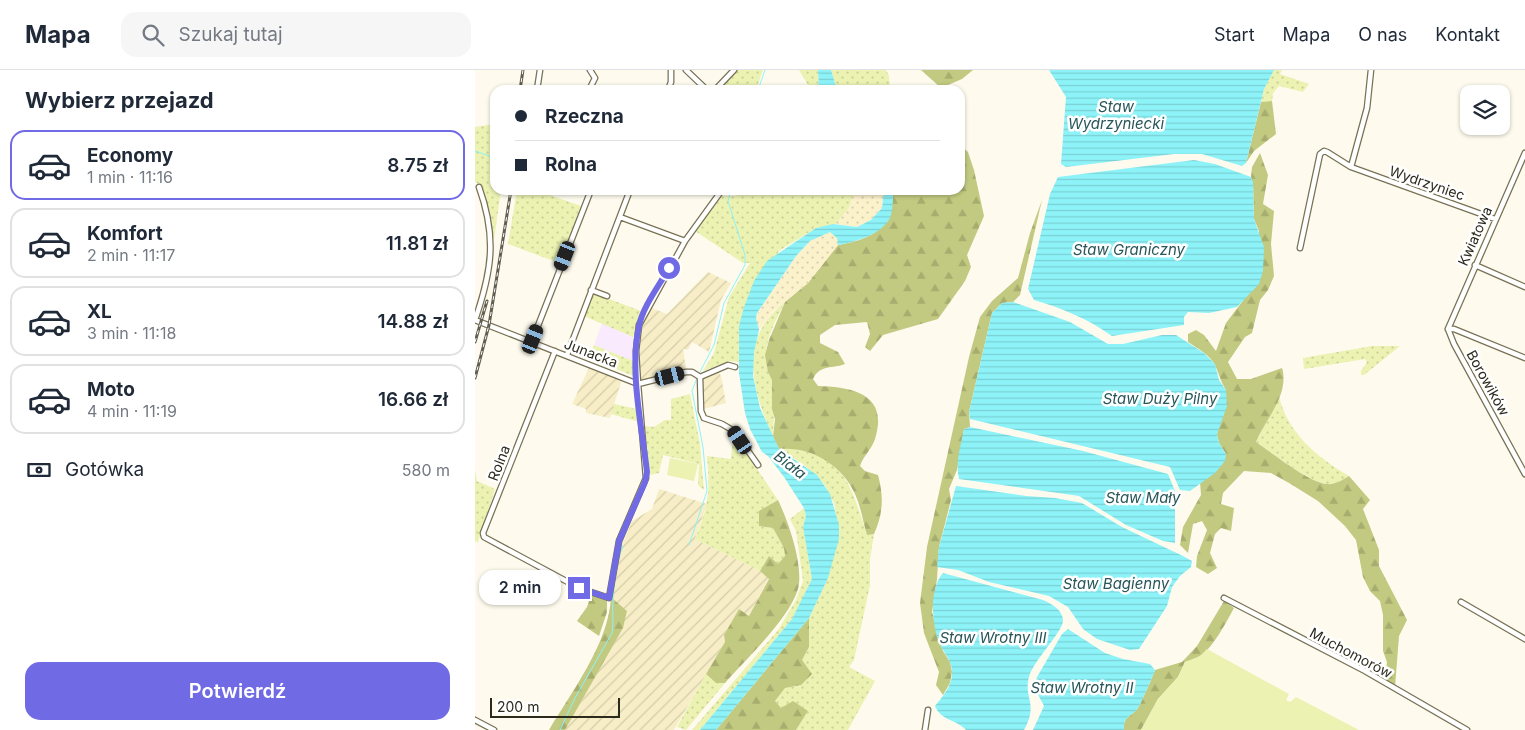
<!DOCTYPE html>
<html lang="pl">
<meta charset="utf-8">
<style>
:root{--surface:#fff;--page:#f6f6f7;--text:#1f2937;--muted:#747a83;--line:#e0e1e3;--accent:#716ae5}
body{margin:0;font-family:Inter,sans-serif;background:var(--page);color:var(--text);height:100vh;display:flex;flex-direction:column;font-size:19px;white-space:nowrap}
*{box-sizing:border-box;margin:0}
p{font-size:16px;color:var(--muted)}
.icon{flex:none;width:28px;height:28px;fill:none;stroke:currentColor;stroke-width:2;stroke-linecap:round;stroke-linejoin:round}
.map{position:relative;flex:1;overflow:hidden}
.panel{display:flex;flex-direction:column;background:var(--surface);width:475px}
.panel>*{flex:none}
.banner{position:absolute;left:15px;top:15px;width:475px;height:110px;border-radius:15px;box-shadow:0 1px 4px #0004;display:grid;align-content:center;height:110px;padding:0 25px;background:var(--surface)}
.buttons{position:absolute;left:985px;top:15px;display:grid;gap:10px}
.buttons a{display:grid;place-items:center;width:50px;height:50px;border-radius:10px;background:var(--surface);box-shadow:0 1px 4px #0004;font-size:25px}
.scale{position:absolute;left:15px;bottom:12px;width:130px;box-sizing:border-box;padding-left:5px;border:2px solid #2c291d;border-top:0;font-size:14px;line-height:18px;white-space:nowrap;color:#2c291d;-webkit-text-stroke:4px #fff;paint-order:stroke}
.end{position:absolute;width:22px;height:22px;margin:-11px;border:6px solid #716ae5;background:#fff;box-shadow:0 0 0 2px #fff}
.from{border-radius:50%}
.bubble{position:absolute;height:35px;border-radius:15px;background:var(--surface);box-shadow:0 1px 4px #0004;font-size:16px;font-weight:600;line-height:35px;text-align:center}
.car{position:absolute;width:15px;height:30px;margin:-15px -8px;border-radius:6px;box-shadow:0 0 4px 1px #0007;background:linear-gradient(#222 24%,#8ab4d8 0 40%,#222 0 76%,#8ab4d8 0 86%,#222 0)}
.banner b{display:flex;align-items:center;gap:18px;height:48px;font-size:19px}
.banner b+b{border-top:1px solid var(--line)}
.banner i{width:12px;height:12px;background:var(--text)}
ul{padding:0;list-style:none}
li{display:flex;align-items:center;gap:15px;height:70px;margin:0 10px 8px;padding:0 15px;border:2px solid var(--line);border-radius:15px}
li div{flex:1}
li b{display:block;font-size:19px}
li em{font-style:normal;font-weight:600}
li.current{border-color:var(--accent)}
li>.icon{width:45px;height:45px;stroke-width:1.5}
h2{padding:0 25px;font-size:22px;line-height:60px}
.pay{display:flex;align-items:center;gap:12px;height:55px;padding:0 25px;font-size:19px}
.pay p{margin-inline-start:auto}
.cta{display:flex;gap:10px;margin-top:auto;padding:10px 25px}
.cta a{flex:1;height:58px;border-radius:15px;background:var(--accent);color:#fff;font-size:20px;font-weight:600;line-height:58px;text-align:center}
header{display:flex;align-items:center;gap:30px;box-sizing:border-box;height:70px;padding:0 25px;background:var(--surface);border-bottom:1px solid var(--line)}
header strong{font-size:24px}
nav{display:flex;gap:28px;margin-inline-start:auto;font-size:18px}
.search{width:350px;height:45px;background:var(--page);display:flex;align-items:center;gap:12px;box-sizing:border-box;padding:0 18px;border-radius:15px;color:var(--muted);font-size:19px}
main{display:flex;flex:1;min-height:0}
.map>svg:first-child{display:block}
</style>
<header>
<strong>Mapa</strong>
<div class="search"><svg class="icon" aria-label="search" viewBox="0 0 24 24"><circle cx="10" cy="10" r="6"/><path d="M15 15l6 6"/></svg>Szukaj tutaj</div>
<nav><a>Start</a><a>Mapa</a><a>O nas</a><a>Kontakt</a></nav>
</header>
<main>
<section class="panel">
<h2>Wybierz przejazd</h2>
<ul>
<li class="current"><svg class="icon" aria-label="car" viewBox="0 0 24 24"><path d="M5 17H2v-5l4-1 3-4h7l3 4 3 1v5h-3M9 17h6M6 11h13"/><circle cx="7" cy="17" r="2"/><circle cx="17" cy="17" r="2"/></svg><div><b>Economy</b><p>1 min · 11:16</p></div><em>8.75 zł</em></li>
<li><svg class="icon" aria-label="car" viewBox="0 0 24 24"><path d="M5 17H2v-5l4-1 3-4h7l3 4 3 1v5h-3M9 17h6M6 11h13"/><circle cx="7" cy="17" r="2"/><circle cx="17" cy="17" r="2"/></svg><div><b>Komfort</b><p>2 min · 11:17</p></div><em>11.81 zł</em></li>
<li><svg class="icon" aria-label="car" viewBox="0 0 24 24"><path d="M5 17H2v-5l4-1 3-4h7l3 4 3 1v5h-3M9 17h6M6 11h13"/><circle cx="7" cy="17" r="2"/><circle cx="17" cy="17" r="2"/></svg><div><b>XL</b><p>3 min · 11:18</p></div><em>14.88 zł</em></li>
<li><svg class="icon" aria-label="car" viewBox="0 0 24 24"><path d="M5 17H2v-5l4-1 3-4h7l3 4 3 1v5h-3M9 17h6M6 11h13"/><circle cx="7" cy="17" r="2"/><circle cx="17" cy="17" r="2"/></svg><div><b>Moto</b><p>4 min · 11:19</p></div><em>16.66 zł</em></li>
</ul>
<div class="pay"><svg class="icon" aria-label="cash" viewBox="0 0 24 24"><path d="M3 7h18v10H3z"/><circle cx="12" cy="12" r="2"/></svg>Gotówka<p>580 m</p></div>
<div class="cta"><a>Potwierdź</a></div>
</section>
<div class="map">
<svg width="1050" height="660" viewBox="0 0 1050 660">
<defs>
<pattern id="industrial-furrows" width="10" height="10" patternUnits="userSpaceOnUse" patternTransform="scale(1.25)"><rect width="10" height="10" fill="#f7eec7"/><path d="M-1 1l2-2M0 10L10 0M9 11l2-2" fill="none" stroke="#d4ccaa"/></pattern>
<pattern id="grass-dots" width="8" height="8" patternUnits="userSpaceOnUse" patternTransform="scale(1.25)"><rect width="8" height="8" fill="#ebf2b2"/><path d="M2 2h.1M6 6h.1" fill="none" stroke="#cad099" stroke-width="1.8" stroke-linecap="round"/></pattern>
<pattern id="forest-firs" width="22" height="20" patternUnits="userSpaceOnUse" patternTransform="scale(1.25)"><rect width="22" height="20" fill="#c2c980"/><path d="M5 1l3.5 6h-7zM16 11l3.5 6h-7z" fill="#a7ad6e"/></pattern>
<pattern id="sand-dots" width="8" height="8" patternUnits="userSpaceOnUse" patternTransform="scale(1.25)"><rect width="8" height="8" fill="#fbf1cb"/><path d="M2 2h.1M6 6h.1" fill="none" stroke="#d7cfae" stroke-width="1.8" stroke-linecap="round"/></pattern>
<pattern id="water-rules" width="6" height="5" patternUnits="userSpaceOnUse" patternTransform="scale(1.25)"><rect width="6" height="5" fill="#8df3f8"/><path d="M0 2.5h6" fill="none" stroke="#7ad0d4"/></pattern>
</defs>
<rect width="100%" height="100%" fill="#fefbee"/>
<path fill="#faeafd" d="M127 253 158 267V291L119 275Z"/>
<path fill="url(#industrial-furrows)" d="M233 202 256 213 246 230 234 282 217 272 213 280 208 279 211 298 208 301 179 304V309L165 310 164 269 166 255 174 237 192 244Z
M114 298 147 309 135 348 111 343V339L97 334Z
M243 301 246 306 251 333 229 339 228 307Z
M184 419 232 434 220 469 285 501 294 508 274 546 264 540 249 565 250 572 199 660H90L148 557 152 541 136 527 146 478 157 451 177 439Z"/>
<path fill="url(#grass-dots)" d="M262 0H288L281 20H243Z
M324 0H343L344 20H336Z
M356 0H411L414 6 415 20H362Z
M799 0H807L805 4 834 14 828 22 804 16 798 23 797 31 786 32 789 19Z
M20 54V120H26L19 170 15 141 5 116 0 111V57Z
M42 120H60L106 136 84 193 33 174Z
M281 120H380L374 138 361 154 341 158 304 181 264 256V292L254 291 228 301 239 283 254 227 275 193H268L220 161 247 126H259Z
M118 223 166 241 158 267 109 246Z
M310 232C302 248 290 269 291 287 291 296 294 301 297 309 299 316 299 358 298 367 277 320 262 268 310 232Z
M119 275 158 291 159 306 114 289Z
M897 276H925L889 305H886V301L892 292 890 289 829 299 828 288Z
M215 324 225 374 229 420 223 415 224 394 188 385 184 403 175 405 169 356 179 357 190 350H196V329Z
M804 326C812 363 843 388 874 406 867 410 860 415 852 414 833 412 798 383 781 372 789 356 798 342 804 326Z
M139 334 162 339 164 352 136 344Z
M258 363 303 430 297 433 284 456 298 458 309 478 310 486 303 494 294 486 285 501 220 469C234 435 235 422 232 386L256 389Z
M317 378C373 390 376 417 392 465L399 464 395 489V515L379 590 374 597 400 611 373 660H321L333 641 306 639 300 631 310 618 326 615 327 590 334 577V548L353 508 364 462 359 433 349 414 329 395 304 379Z
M0 400 2 411 20 419 3 472 0 471Z
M329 438 331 446 328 457 337 509 334 519 317 549 225 660H217L303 560 321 530 328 511 321 461 315 449Z
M231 604 241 613H250L211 660 202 657Z"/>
<path fill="url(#forest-firs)" d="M446 0H498L487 9 466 18Z
M797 31 801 64 779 81 771 93 786 32Z
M485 75 493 82 499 100 509 146 492 185 496 197 490 211 463 249 408 265 395 281 390 277 395 264 392 252 360 255 345 265V273L363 282 370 294C358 299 345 294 338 309L343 316C378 317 414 324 400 369 397 379 388 386 385 396L390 401 403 405C409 427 408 444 399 464L392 465C388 452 386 437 380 424 367 395 336 376 304 379L298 367 300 349 297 339V310L293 302 290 285 294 270 310 232 333 213 363 175C398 169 418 158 418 120H485Z
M785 83 793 105 788 134 799 141 796 174 799 206 793 220 785 230 777 263 770 267 753 292 762 309H776L807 298C815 324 790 350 781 372 799 384 833 412 852 414 860 415 867 410 874 406L895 430 888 439 904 480V496L932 550 924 566 920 617 910 611 912 592 908 581V545L905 531 895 521 888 507 881 470 870 456 843 431 814 413 796 403 769 401 748 423 746 434 759 438 756 461 746 458 740 464 735 483 742 498 733 504 721 497 722 486 732 460 727 451 718 454 713 483 705 475 708 457 726 425 725 412C737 405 748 398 751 384L744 373 742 364 751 320C746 312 744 304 740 295 735 285 722 278 713 272V264L721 260 729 265 741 281 751 253 770 228 784 161 779 149 778 114 776 107 777 97Z
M567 130 545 225 538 232 527 233 517 243 494 342 495 357 489 359 482 400 474 419 476 430 464 477 462 509 457 542 468 581 475 592 477 602 475 613 468 625 461 615 464 602 449 563 445 533 452 477 494 287 505 247 517 231 543 208 555 163Z
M303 430C313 451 329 495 323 519 314 549 271 589 250 613H241L231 604 250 572 249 565 264 539 274 546 294 509 285 501 294 486 303 494 310 486 309 478 298 458 284 456V441Z
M116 525 132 530V542L124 566 102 551 112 537Z
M136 527 152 541 148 558 90 660H74C97 621 134 573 136 527Z
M749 531 759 538C752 551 738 578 725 586 721 589 715 590 710 592L703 607 683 629 666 660H649C648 646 656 647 663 638 665 635 679 604 680 600L707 592 722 576Z
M334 548V577L327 590 337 604 326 615 310 618 300 631 306 638 318 631 333 641 321 660H241Z"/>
<path fill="url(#sand-dots)" d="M380 120H409L407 138 396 150 382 157 361 154 374 138Z
M355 162 362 168 363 175 333 213 297 242 284 260 281 248 283 242 321 186 335 171Z"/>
<path fill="#ebf2b2" d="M195 388 223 394 219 411 192 405Z
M732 579 814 624 811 630 815 632 821 627 884 660H666L683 629 703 607 710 592 725 586Z"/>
<path fill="url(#water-rules)" d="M343 0H356L362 20H344Z
M574 0H799L789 19 771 93 767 96 727 84H699L591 97 586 94 591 27Z
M719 90 740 94 776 107 778 113 779 149 789 177 788 201 784 214 762 237 734 243 713 242 709 247V255L637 266C613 249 587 238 559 230L553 219 575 124 583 107Z
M409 120H418C418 128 418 140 415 148 406 165 380 172 363 175L362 168 355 162 335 171 321 186 282 243 281 248 284 260 279 282 278 306 285 338 304 379 342 405 355 424 364 455V469L353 508 334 548 241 660H225L317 549 337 509 328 457 331 446 329 438 309 407 293 386 287 382 275 359 270 343 264 303V256L269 237 279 211 292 191 341 158 358 154 382 157 396 150 407 138Z
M538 232 595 252 633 274H648L687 265H701L729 283 740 294 744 310 751 320 752 336 742 364 744 373 751 384 750 391 740 403 715 421 705 420 695 397 495 349 494 342 517 243 527 233Z
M495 357 608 381 693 404 700 421V473L688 471 651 455 604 426 484 409C480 392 486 375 489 359Z
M481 416 551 426 580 428 607 433 647 457 708 486 717 491 716 497 705 506 697 517 692 536 664 579 655 580 622 569 608 559 593 537 574 526 514 512 483 500 462 497 464 477Z
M468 503 568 530C577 534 588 540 588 551 587 563 558 591 554 607 548 628 564 633 549 660H491C481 649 466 651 460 636 467 627 478 615 477 602 477 590 467 581 463 570 457 551 454 519 468 503Z
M593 559 630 583 648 589 675 594 680 600C679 604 665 635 663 638 656 647 648 646 649 660H558L569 636 559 617 562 607 587 564Z"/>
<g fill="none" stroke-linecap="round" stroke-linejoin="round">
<path stroke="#8df3f8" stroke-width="1" d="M283 20 290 0
M0 81 20 88
M225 302 239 275 249 233 270 195V185L253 131 256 120
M214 475 232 421 228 377 217 321 222 308
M85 660 100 628 137 563C139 552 137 543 138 531 139 513 141 494 148 476"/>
<g stroke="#787155" stroke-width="7">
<path id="minor" d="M211 0 232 20
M896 0 892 38 876 97 1020 149
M62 20 65 0
M114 20 120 8 115 0
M193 20 196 12V0
M240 20 259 0
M145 147 210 171
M825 178 845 84 849 81 852 82 876 97
M1000 195 1050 217
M116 220 132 226
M0 250 163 314 211 302H217L225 307 253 295 260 297
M0 250C17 201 22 167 4 117
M973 259 1050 83
M973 259 979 274 1050 404
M973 259H979L1050 288
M57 271 116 120
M80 281 8 463 9 467 104 518 134 528 144 471 171 408 163 314 161 281 164 255 210 171 247 120
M92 285 155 120
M225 307 226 341 229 348 247 354 259 361 283 395
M749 528 890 601 992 660
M986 532 1050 569
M0 650 19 660
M450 660 453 640"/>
</g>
<use href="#minor" stroke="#fff" stroke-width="4.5"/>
<g stroke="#615e52" stroke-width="3">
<path id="rail" d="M45 20 48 0
M0 272 12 231
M0 308 14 255 36 120"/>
</g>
<use href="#rail" stroke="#fff" stroke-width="1" stroke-dasharray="4" stroke-linecap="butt"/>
</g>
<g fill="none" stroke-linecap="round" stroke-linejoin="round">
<path stroke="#716ae5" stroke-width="6" d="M104 518 134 528 144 471 170 412 172 402C167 358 154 300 164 256 168 236 184 216 194 198"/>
</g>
<g text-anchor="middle" stroke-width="5" stroke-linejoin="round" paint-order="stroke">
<g font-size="14" fill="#2c291d" stroke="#fff">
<text transform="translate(952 113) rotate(19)" y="5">Wydrzyniec</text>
<text transform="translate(1000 166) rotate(-66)" y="5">Kwiatowa</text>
<text transform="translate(116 283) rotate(21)" y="5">Junacka</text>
<text transform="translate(1013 313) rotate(61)" y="5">Borowików</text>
<text transform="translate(24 393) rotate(-69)" y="5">Rolna</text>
<text transform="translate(876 583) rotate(28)" y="5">Muchomorów</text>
</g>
<g font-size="15" font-style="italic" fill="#295659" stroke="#fff">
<text x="641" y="42">Staw<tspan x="641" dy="17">Wydrzyniecki</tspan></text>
<text x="654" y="185">Staw Graniczny</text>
<text x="685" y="334">Staw Duży Pilny</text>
<text transform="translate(315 395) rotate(37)" y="5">Biała</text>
<text x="668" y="433">Staw Mały</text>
<text x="641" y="519">Staw Bagienny</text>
<text x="518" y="573">Staw Wrotny III</text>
<text x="607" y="623">Staw Wrotny II</text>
</g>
</g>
</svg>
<div class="buttons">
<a><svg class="icon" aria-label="layers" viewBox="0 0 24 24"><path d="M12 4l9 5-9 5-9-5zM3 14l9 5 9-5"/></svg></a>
</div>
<div class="scale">200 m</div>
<i class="end from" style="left:194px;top:198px"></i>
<i class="end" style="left:104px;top:518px"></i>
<div class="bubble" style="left:4px;top:500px;width:82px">2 min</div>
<i class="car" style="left:90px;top:186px;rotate:201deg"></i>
<i class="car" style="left:58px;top:269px;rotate:22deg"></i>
<i class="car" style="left:195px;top:306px;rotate:76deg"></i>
<i class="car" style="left:265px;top:370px;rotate:326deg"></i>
<div class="banner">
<b><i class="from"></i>Rzeczna</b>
<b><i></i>Rolna</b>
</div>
</div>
</main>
